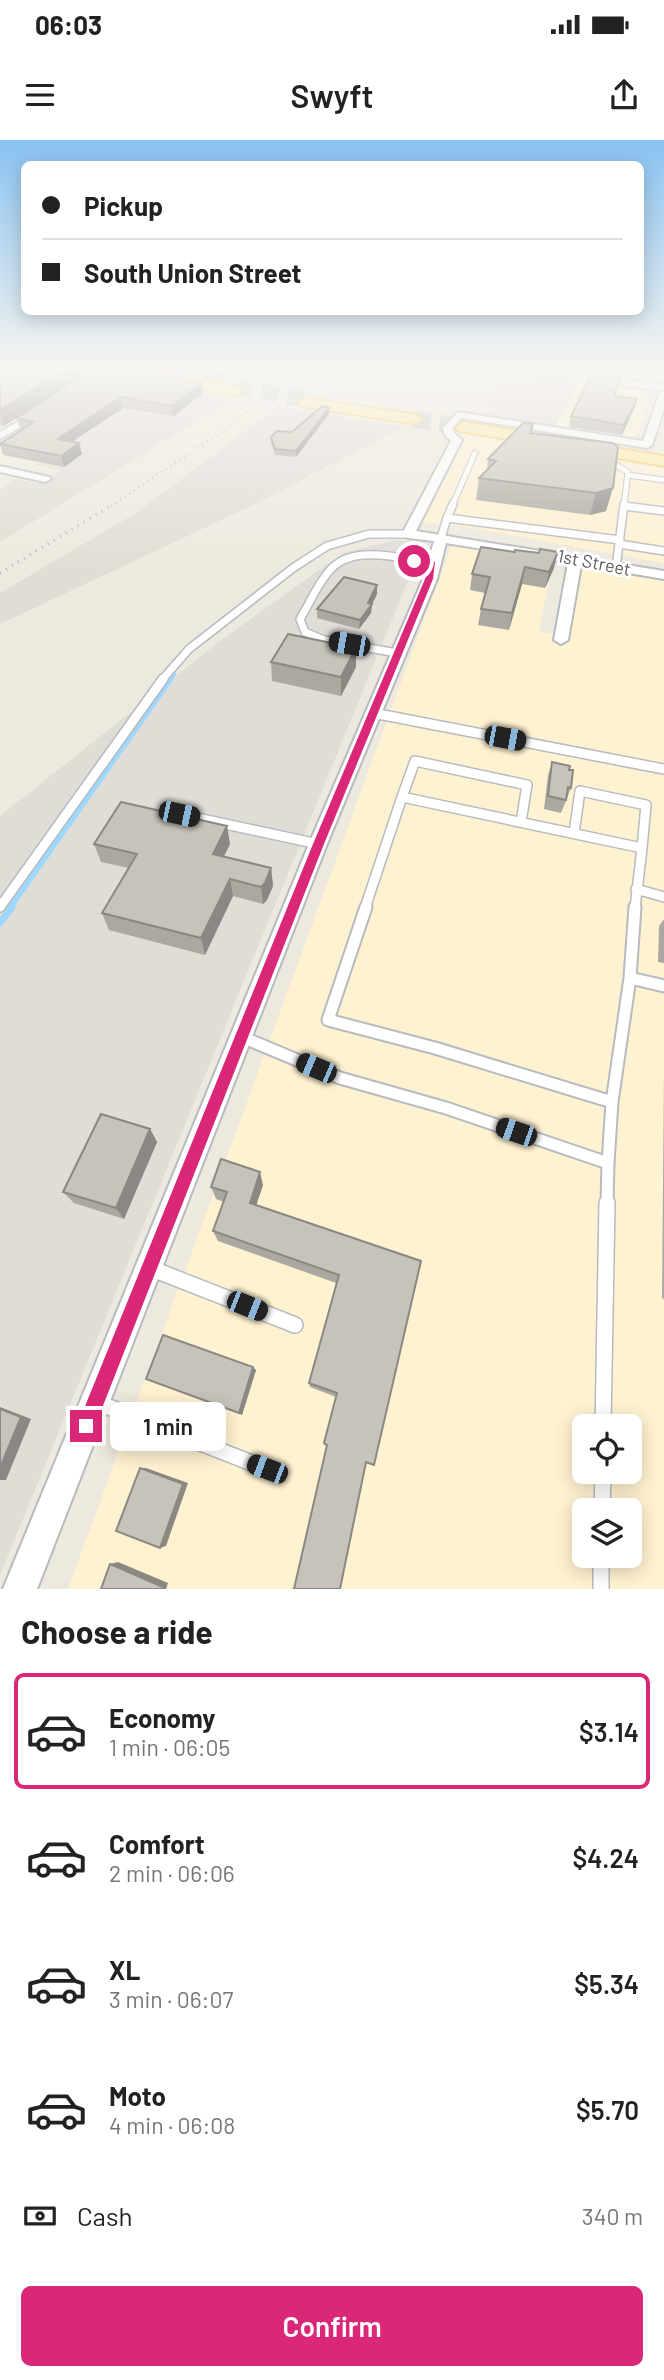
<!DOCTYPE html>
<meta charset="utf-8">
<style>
:root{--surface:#fff;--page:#f6f6f6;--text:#222;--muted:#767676;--line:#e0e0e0;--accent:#db2777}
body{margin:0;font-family:Barlow,sans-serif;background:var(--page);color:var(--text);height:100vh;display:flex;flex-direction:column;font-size:26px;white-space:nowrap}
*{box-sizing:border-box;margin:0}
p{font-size:23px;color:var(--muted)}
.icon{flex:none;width:38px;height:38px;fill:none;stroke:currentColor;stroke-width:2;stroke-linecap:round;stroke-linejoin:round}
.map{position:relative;height:1449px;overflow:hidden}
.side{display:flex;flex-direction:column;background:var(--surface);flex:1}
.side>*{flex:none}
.banner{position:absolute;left:21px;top:21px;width:623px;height:154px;border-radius:10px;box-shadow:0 4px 18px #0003;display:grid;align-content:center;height:154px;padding:0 21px;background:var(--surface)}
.controls{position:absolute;left:572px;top:1274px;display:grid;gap:14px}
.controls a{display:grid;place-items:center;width:70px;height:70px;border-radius:10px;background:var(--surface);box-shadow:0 4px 18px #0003;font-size:35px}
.end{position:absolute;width:32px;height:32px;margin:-16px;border:9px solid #db2777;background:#fff;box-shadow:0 0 0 4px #fff}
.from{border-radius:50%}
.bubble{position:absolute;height:49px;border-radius:10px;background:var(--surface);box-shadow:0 4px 18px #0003;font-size:23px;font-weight:600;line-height:49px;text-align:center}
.car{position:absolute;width:21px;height:42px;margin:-21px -10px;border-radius:9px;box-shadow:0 0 5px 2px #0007;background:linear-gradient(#222 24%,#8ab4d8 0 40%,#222 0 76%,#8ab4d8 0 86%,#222 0)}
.banner b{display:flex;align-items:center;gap:24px;height:66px;font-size:26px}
.banner b+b{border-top:2px solid var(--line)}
.banner i{width:18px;height:18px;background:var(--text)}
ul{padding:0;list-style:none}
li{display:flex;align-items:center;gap:21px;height:116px;margin:0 14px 10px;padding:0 7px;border:4px solid transparent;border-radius:10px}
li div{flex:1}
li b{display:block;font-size:26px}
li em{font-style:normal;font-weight:600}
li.selected{border-color:var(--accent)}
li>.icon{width:63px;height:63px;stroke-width:1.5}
h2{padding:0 21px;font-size:32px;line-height:84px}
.pay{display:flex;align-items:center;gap:18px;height:77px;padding:0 21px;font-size:26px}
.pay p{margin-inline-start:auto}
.button{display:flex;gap:14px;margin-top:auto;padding:14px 21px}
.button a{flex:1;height:80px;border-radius:10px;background:var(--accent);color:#fff;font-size:28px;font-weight:600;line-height:80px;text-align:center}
.status{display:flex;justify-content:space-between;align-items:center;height:49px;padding:0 35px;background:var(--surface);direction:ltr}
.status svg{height:19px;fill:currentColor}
header{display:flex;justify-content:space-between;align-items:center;height:91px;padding:0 21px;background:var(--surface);font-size:32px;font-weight:600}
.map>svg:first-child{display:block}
</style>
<div class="status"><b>06:03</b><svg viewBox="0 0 49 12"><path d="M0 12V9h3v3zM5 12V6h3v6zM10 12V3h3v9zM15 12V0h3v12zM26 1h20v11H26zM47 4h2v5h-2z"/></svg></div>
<header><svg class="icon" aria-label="menu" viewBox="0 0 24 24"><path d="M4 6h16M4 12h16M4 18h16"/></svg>Swyft<svg class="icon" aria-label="share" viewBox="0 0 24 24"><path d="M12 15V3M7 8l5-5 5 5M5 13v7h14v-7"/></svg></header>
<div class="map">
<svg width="664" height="1449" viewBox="0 0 664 1449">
<rect width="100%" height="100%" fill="#ede9de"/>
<path fill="#fff2d1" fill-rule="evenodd" d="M579 241 651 251 635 299 555 287Z
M465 290 620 315 619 321 664 329V423L460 386 422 383Z
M452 404 553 419 539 492 560 495 573 423 664 438V1449H68ZM584 1286H630V1332H584ZM584 1370H630V1416H584Z"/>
<path fill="#e0dcd6" d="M511 232 579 241 555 287 482 275Z
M194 253 233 259 0 402V350L15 339 40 344 60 330 36 325 127 264Z
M279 266 404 287 251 366 0 484V453L136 373Z
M395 400 424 402 0 1435V676L224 498 343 413Z"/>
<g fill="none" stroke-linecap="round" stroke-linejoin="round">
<path stroke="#9cd8ff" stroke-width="4.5" d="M169 541 174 534"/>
<path stroke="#9cd8ff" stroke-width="5" d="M10 768 171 539"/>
<path stroke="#9cd8ff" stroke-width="7" d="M0 783 12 767"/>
<path stroke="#c8c6bf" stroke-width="17" stroke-dasharray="17 9" stroke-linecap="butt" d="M236 247 307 259
M414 279 464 287"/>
<g stroke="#b7babf" stroke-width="7">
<path id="lane-far4" d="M606 319 628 332 624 366
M628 335 664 340
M452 366 475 313"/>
</g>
<g stroke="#b7babf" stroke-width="10">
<path id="lane-far3" d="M624 366 664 371
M447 378 453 364
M441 398 447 378 620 400
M619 404 664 411
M616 428 624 364
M397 513 324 500 305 492 300 479C310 463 318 442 332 428 355 404 404 419 433 423
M161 541 189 509 293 428 327 406 369 394H408"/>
</g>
<g stroke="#b7babf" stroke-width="12">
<path id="lane-far2" d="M373 573 664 629
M402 657 415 621 527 645 521 682
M179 674 318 704
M574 693 580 651 646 665 642 708
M636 749 664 757
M0 767 163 539
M365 768 402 657 642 708 635 768"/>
</g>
<g stroke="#b7babf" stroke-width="15">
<path id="lane-far1" d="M366 767 328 880 435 908 612 962
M630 838 635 767
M242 897 340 938 446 968 608 1023 607 1064
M608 1023 612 962 630 838 664 846"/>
</g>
<g stroke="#b7babf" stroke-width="18">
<path id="lane" d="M150 1128 295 1185
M96 1262 267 1329
M603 1286 607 1063
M602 1370 603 1332
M601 1416V1449"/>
</g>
<g stroke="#b7babf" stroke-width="4">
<path id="street" d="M72 230H88L99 235 81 248 76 245 87 236Z
M531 230H551L664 245V251L535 234Z
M664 251V269L652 305 647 308 461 278 453 288 454 293 462 300 416 391 664 431V439L581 425 568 500 561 504 554 500 568 423 446 403 437 439 327 704 37 1449H3L309 704 423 439 434 401 408 398 402 394 451 301 444 294 443 288 458 272 643 301 659 254Z
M41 268 46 271 45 273 0 299V292Z
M0 326 49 337 51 339 45 342 0 332Z"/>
</g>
<g stroke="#fec246" stroke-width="3">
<path id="primary" d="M98 230H135L235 246 243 251 235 256 105 234Z
M306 258 414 274 422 279 414 284 300 266 298 263Z
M464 282 664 316V326L458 291 456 287Z"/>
</g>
<use href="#lane-far4" stroke="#fff" stroke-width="5"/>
<use href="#lane-far3" stroke="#fff" stroke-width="7"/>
<use href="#lane-far2" stroke="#fff" stroke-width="9"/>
<use href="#lane-far1" stroke="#fff" stroke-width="11"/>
<use href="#lane" stroke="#fff" stroke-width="15"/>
<use href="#street" fill="#fff" fill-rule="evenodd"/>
<use href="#primary" fill="#ffeca1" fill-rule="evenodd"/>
<path stroke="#b3b4b4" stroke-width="2.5" stroke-dasharray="1 4.5" stroke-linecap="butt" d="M111 366 230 286 299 230"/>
<path stroke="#b3b4b4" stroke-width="3.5" stroke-dasharray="1 6" stroke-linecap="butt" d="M0 433 114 364"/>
</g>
<path fill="#aba8a1" d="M0 230H79L80 236 4 286 0 285Z
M91 230 202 243 203 253 174 276 123 268 73 301 82 314 64 327 3 315 0 304 22 289H20L17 278Z
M154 230H235L220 241Z
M602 230H626L623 237 602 234Z
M621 238 615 256 637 259 634 269 622 295 569 287 571 276Z
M329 268V274L296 317 275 315 271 303V297L292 292Z
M533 284 531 293 612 303 606 371 590 375 476 360 479 338 487 331 488 319Z
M515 412 554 428 545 448 522 444 509 490 478 485 481 469 485 453 470 450 472 434Z
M377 445V454L372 464 371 473 359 489 317 478V469Z
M356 508V527L341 556 272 541 271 522Z
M552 622 569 630 571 648 561 673 544 669 548 635Z
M94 704H230L224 716 271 728 273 746 267 760 263 764 233 756 205 815 109 790 102 773 129 728 101 722Z
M664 779V823L658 822 659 786Z
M664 932V1159L662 1158Z
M150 989 157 1002 124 1079 74 1063 63 1052Z
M263 1045 256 1065 421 1121 374 1325H372L324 1305 336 1257 310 1247 309 1243 336 1143 218 1101 213 1091 224 1062 216 1059 211 1047Z
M256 1230 242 1275 152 1242 146 1239Z"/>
<path fill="#8b8883" d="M65 230H79L80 236 4 286 0 270Z
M218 230H235L220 241Z
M202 243 203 253 174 276 172 266Z
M121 257 123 268 61 309 58 299Z
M637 259 634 269 622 295 624 285Z
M329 268V274L296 317V311Z
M79 303 82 314 64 327 61 316Z
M613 348 606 371 590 375 596 353Z
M558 412 554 428 545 448 549 432Z
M525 427 522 444 509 490 512 473Z
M377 445V454L372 464 371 473 359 489 360 480Z
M356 508V527L341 556V537Z
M227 686 230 704 216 732 213 714Z
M271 728 273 746 267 760 263 764 261 747Z
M230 739 233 756 205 815 201 798Z
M150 989 157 1002 124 1079 116 1068Z
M260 1032 263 1045 253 1075 250 1063Z
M253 1227 256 1230 242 1275 239 1273Z
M0 1267 31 1279 6 1340H0Z
M140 1328H146L188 1343 166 1406 160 1408Z
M118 1422 168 1443 166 1449H162L110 1424Z"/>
<path fill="#c7c3bb" stroke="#8b8883" stroke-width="2" d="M0 230 26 231 65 230 0 270Z
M91 230H129L202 243 172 266 121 257 58 299 79 303 61 316 0 304 34 282 17 278Z
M591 235 621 238 614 256 637 259 624 285 571 276Z
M322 266 329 268 296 311 275 309 271 297 277 291 292 292Z
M523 283 533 284 530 293 612 303 618 307 613 348 596 353 479 338 496 321 488 319Z
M481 407 515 412V410L539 413 540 409 558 412 549 432 525 427 512 473 481 469 490 437 472 434Z
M344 437 377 445 368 463 372 464 360 480 317 469Z
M288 494 356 508 341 537 271 522Z
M552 622 570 626 569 630H573L571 648 568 647 566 660 548 656Z
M121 662 227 686 213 714 271 728 265 743 261 747 230 739 201 798 102 773 137 714 94 704Z
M101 974 150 989 116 1068 63 1052Z
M221 1019 260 1032 250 1063 421 1121 374 1325 366 1322 340 1449H294L327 1305 324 1303 337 1253 309 1243 339 1135 213 1091 227 1052 211 1047Z
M163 1195 253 1227 239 1273 146 1239Z
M0 1269 21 1277 0 1328Z
M140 1328 183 1344 160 1408 116 1391Z
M110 1424 163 1447 162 1449H101Z"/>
<linearGradient id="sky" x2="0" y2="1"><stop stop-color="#89c2f1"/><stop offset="0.53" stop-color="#f7f5f0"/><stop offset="1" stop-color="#f7f5f0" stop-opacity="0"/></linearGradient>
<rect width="664" height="433" fill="url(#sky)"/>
<path fill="#db2777" d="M414 419 435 422 433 439 324 704 95 1286 93 1292 86 1295 80 1292 77 1286 313 704 425 439 428 425 411 423Z"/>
<g text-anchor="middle" stroke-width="6" stroke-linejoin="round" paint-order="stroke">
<g font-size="18" fill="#585c61" stroke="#fff">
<text transform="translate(594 423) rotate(11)" y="6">1st Street</text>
</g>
</g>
</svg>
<div class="controls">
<a><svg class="icon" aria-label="locate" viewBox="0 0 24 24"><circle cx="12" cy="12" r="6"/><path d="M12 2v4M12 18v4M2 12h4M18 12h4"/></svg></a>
<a><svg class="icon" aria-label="layers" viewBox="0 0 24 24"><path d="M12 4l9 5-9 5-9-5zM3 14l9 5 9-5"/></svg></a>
</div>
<i class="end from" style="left:414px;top:421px"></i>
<i class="end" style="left:86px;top:1286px"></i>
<div class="bubble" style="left:110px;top:1262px;width:116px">1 min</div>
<i class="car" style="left:349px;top:504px;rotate:280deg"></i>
<i class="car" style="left:505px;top:598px;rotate:101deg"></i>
<i class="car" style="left:179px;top:674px;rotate:102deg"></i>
<i class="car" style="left:316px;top:928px;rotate:293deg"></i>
<i class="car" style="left:516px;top:992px;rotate:289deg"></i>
<i class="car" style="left:247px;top:1166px;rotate:112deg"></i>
<i class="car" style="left:267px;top:1329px;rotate:291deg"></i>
<div class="banner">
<b><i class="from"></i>Pickup</b>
<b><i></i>South Union Street</b>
</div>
</div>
<section class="side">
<h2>Choose a ride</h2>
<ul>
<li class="selected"><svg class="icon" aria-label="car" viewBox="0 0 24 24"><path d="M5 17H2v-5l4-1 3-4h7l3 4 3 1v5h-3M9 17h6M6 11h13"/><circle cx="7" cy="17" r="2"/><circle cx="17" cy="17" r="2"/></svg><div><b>Economy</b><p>1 min · 06:05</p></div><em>$3.14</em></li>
<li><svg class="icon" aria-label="car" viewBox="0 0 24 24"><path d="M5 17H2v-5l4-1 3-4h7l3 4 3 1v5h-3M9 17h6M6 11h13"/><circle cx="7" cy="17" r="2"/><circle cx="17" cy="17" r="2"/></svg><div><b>Comfort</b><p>2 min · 06:06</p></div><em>$4.24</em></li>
<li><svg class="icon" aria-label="car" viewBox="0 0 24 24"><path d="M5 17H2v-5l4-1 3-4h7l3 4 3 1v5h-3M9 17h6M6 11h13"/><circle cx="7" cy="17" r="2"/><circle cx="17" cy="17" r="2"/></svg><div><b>XL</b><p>3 min · 06:07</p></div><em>$5.34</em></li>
<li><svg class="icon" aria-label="car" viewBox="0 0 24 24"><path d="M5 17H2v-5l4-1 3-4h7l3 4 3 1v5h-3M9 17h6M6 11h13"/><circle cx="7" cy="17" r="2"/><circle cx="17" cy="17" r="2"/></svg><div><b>Moto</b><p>4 min · 06:08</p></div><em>$5.70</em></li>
</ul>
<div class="pay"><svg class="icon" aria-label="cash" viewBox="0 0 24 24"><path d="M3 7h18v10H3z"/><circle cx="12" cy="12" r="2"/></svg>Cash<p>340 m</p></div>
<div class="button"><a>Confirm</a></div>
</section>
